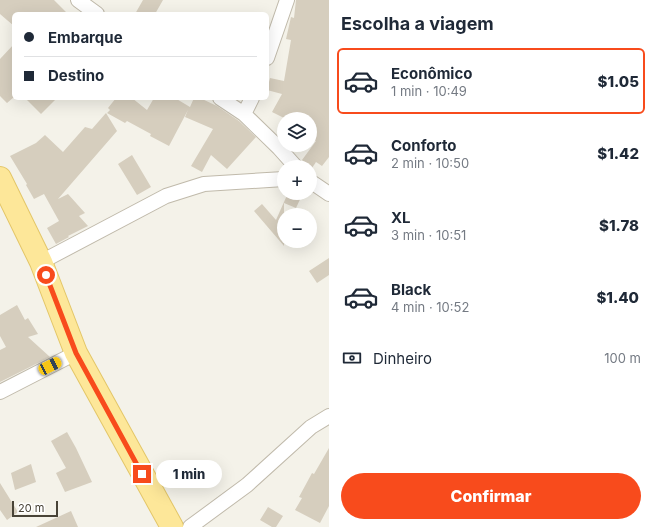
<!DOCTYPE html>
<html lang="pt">
<meta charset="utf-8">
<style>
:root{--surface:#fff;--page:#f2f2f3;--text:#1f2937;--muted:#747a83;--line:#e0e1e3;--accent:#f84b1c}
body{margin:0;font-family:Inter,sans-serif;background:var(--page);color:var(--text);height:100vh;display:flex;flex-direction:column;font-size:15px;white-space:nowrap}
*{box-sizing:border-box;margin:0}
p{font-size:13px;color:var(--muted)}
.icon{flex:none;width:22px;height:22px;fill:none;stroke:currentColor;stroke-width:2;stroke-linecap:round;stroke-linejoin:round}
.map{position:relative;flex:1;overflow:hidden}
.sheet{display:flex;flex-direction:column;background:var(--surface);width:324px}
.sheet>*{flex:none}
.banner{position:absolute;left:12px;top:12px;width:257px;height:88px;border-radius:6px;box-shadow:0 4px 16px #0002;display:grid;align-content:center;height:88px;padding:0 12px;background:var(--surface)}
.buttons{position:absolute;left:277px;top:112px;display:grid;gap:8px}
.buttons a{display:grid;place-items:center;width:40px;height:40px;border-radius:50%;background:var(--surface);box-shadow:0 4px 16px #0002;font-size:20px}
.scale{position:absolute;left:12px;bottom:10px;width:46px;box-sizing:border-box;padding-left:4px;border:2px solid #484337;border-top:0;font-size:11px;line-height:14px;white-space:nowrap;color:#484337;-webkit-text-stroke:3px #fff;paint-order:stroke}
.end{position:absolute;width:18px;height:18px;margin:-9px;border:5px solid #f84b1c;background:#fff;box-shadow:0 0 0 2px #fff}
.from{border-radius:50%}
.bubble{position:absolute;height:28px;border-radius:14px;background:var(--surface);box-shadow:0 4px 16px #0002;font-size:13px;font-weight:800;line-height:28px;text-align:center}
.car{position:absolute;width:12px;height:24px;margin:-12px -6px;border-radius:5px;box-shadow:0 0 3px 1px #0007;background:linear-gradient(#f5c518 24%,#345 0 40%,#f5c518 0 76%,#345 0 86%,#f5c518 0)}
.banner b{display:flex;align-items:center;gap:14px;height:38px;font-size:15px}
.banner b+b{border-top:1px solid var(--line)}
.banner i{width:10px;height:10px;background:var(--text)}
ul{padding:0;list-style:none}
li{display:flex;align-items:center;gap:12px;height:66px;margin:0 8px 6px;padding:0 4px;border:2px solid transparent;border-radius:6px}
li div{flex:1}
li b{display:block;font-size:15px}
li em{font-style:normal;font-weight:800}
li.selected{border-color:var(--accent)}
li>.icon{width:36px;height:36px;stroke-width:1.5}
h2{padding:0 12px;font-size:18px;line-height:48px}
.pay{display:flex;align-items:center;gap:10px;height:44px;padding:0 12px;font-size:15px}
.pay p{margin-inline-start:auto}
.action{display:flex;gap:8px;margin-top:auto;padding:8px 12px}
.action a{flex:1;height:46px;border-radius:24px;background:var(--accent);color:#fff;font-size:16px;font-weight:800;line-height:46px;text-align:center}
main{display:flex;flex:1;min-height:0}
.map>svg:first-child{display:block}
</style>
<main>
<div class="map">
<svg width="329" height="527" viewBox="0 0 329 527">
<rect width="100%" height="100%" fill="#f4f2e9"/>
<path fill="#d6cebe" d="M0 0H54L68 14H14V26L0 14Z
M143 0H163L155 14H135Z
M296 0H329V157L322 166 316 162 312 168 302 160 316 141 310 137V119H286L272 112 282 94 267 90 270 78 284 81 291 40 286 39 291 17 294 18Z
M14 44V97L7 103 0 96V59Z
M25 98H57L41 114Z
M116 98H132L147 110 154 98H175L190 107 194 98H200L217 106 239 121 256 137 227 169 211 155 202 172 191 166 213 129 185 117 188 110 169 146 150 136 151 134 127 121 125 123 107 113 110 110 108 108Z
M106 113 117 131 58 199 68 194 85 213 79 216 88 226 68 236 69 237 56 244 47 228 59 221 44 194 34 199 26 185 27 184 10 156 36 143 45 135 63 152 85 127 92 129Z
M132 155 151 187 137 195 118 164Z
M288 193H303L296 208 284 203V246L254 211 262 204 276 220Z
M329 258V275L317 283 309 271Z
M17 305 25 320 28 318 38 334 28 337 50 357 0 382V350L6 347 0 336V315Z
M67 432 76 448 92 482 65 492 56 473 66 468 51 441Z
M329 448V506L320 523 295 510 302 498 299 497 312 473 314 474Z
M31 464 36 482 15 490 11 473Z
M0 483 18 512 7 520 0 510Z
M268 507 283 516 276 527H272L260 520Z
M71 511 78 527H36Z"/>
<g fill="none" stroke-linecap="round" stroke-linejoin="round">
<g stroke="#c0baab" stroke-width="16">
<path id="minor" d="M78 0 97 14
M267 58 287 0
M220 98 244 114 279 148 296 167
M244 114 252 98
M310 181 329 194
M41 262 166 196 204 184 284 179
M0 392 76 353
M190 527 247 485 311 427 329 416"/>
</g>
<g stroke="#e3c668" stroke-width="24">
<path id="primary" d="M0 178 41 262 76 353 172 527"/>
</g>
<use href="#minor" stroke="#fff" stroke-width="14"/>
<use href="#primary" stroke="#fde799" stroke-width="22"/>
</g>
<g fill="none" stroke-linecap="round" stroke-linejoin="round">
<path stroke="#f84b1c" stroke-width="5" d="M46 275 76 353 142 474"/>
</g>
</svg>
<div class="buttons">
<a><svg class="icon" aria-label="layers" viewBox="0 0 24 24"><path d="M12 4l9 5-9 5-9-5zM3 14l9 5 9-5"/></svg></a>
<a>+</a>
<a>−</a>
</div>
<div class="scale">20 m</div>
<i class="end from" style="left:46px;top:275px"></i>
<i class="end" style="left:142px;top:474px"></i>
<div class="bubble" style="left:156px;top:460px;width:66px">1 min</div>
<i class="car" style="left:50px;top:366px;rotate:63deg"></i>
<div class="banner">
<b><i class="from"></i>Embarque</b>
<b><i></i>Destino</b>
</div>
</div>
<section class="sheet">
<h2>Escolha a viagem</h2>
<ul>
<li class="selected"><svg class="icon" aria-label="car" viewBox="0 0 24 24"><path d="M5 17H2v-5l4-1 3-4h7l3 4 3 1v5h-3M9 17h6M6 11h13"/><circle cx="7" cy="17" r="2"/><circle cx="17" cy="17" r="2"/></svg><div><b>Econômico</b><p>1 min · 10:49</p></div><em>$1.05</em></li>
<li><svg class="icon" aria-label="car" viewBox="0 0 24 24"><path d="M5 17H2v-5l4-1 3-4h7l3 4 3 1v5h-3M9 17h6M6 11h13"/><circle cx="7" cy="17" r="2"/><circle cx="17" cy="17" r="2"/></svg><div><b>Conforto</b><p>2 min · 10:50</p></div><em>$1.42</em></li>
<li><svg class="icon" aria-label="car" viewBox="0 0 24 24"><path d="M5 17H2v-5l4-1 3-4h7l3 4 3 1v5h-3M9 17h6M6 11h13"/><circle cx="7" cy="17" r="2"/><circle cx="17" cy="17" r="2"/></svg><div><b>XL</b><p>3 min · 10:51</p></div><em>$1.78</em></li>
<li><svg class="icon" aria-label="car" viewBox="0 0 24 24"><path d="M5 17H2v-5l4-1 3-4h7l3 4 3 1v5h-3M9 17h6M6 11h13"/><circle cx="7" cy="17" r="2"/><circle cx="17" cy="17" r="2"/></svg><div><b>Black</b><p>4 min · 10:52</p></div><em>$1.40</em></li>
</ul>
<div class="pay"><svg class="icon" aria-label="cash" viewBox="0 0 24 24"><path d="M3 7h18v10H3z"/><circle cx="12" cy="12" r="2"/></svg>Dinheiro<p>100 m</p></div>
<div class="action"><a>Confirmar</a></div>
</section>
</main>
